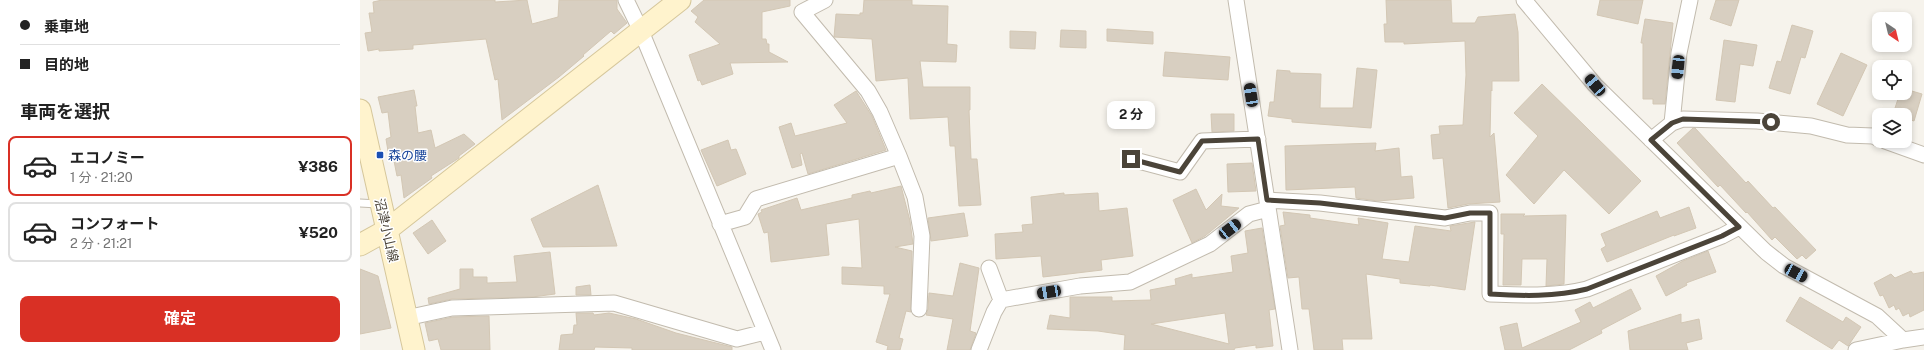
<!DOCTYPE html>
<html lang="ja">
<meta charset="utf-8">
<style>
:root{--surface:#fff;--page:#f2f2f2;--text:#222;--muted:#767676;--line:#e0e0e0;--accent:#d93025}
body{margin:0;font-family:"Public Sans","Noto Sans JP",sans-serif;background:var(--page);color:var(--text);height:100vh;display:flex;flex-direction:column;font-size:15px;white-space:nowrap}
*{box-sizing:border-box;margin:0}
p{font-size:13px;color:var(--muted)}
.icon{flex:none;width:22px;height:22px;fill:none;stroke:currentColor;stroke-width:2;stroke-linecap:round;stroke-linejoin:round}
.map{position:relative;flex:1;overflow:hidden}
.panel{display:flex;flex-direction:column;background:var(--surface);width:360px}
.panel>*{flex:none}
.top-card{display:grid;align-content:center;height:88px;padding:0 20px;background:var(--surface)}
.needle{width:26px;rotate:145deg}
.controls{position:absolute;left:1512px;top:12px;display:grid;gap:8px}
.controls a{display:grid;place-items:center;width:40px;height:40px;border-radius:8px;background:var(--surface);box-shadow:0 2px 6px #0003;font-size:20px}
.end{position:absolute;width:18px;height:18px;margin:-9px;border:5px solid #4b4439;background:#fff;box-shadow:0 0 0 2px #fff}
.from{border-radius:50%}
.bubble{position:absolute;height:28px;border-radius:8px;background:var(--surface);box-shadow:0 2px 6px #0003;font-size:13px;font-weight:700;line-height:28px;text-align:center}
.car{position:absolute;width:12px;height:24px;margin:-12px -6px;border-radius:5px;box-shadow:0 0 3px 1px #0007;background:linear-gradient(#222 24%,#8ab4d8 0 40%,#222 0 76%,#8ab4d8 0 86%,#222 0)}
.top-card b{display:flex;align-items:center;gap:14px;height:38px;font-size:15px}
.top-card b+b{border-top:1px solid var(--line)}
.top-card i{width:10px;height:10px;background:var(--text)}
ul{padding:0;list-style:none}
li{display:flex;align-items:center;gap:12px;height:60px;margin:0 8px 6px;padding:0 12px;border:2px solid var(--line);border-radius:8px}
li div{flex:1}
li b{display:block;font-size:15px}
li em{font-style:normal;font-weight:700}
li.current{border-color:var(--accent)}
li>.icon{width:36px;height:36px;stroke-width:1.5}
h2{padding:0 20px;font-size:18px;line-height:48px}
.primary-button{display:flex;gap:8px;margin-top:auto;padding:8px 20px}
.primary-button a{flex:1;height:46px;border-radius:8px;background:var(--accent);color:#fff;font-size:16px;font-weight:700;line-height:46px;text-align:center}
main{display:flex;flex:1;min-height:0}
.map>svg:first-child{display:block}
</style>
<main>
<section class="panel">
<div class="top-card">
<b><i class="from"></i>乗車地</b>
<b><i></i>目的地</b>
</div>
<h2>車両を選択</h2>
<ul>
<li class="current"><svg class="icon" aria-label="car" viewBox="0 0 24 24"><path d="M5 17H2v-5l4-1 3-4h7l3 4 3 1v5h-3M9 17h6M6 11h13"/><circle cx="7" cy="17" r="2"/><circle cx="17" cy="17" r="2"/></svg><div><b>エコノミー</b><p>1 分 · 21:20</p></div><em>¥386</em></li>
<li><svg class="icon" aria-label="car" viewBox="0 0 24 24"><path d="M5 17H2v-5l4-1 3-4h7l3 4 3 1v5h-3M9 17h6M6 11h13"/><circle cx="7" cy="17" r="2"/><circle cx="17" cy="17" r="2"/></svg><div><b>コンフォート</b><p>2 分 · 21:21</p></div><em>¥520</em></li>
</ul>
<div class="primary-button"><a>確定</a></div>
</section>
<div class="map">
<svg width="1564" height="350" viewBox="0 0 1564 350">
<rect width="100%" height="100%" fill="#f6f3ec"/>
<path fill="#d8cfc1" stroke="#d3c7b4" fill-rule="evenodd" d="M22 0H135V2L167 0 172 24 198 17 199 0H257V9L267 23 254 34 251 31 223 55 224 56 199 77 142 120 138 79 135 80 126 39 53 45V49L19 51V49L8 51 5 33 12 32 9 13H14L13 2Z
M344 0H430V6L402 12V39H406L407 44H409V52L428 62 370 63 373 74 342 85 340 80 338 81 329 55 360 44 335 22 338 17 331 11Z
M504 0H552V5L588 6 587 44 597 45 596 62 560 61 563 87H610V110H609L611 159H617L621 205 599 206 595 146H590L588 117 550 119 548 78 516 81 512 39 474 37 476 14 500 15V13H503Z
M1026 0H1091L1092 23H1115L1118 17 1155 14 1158 32 1159 81H1132V91L1131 90 1130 137 1134 133 1140 202 1108 204 1088 208 1083 158 1073 159 1071 135 1080 134 1079 126 1103 125 1106 75 1105 41 1044 44V42H1025L1024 24H1027Z
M1240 0H1283L1278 24 1237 15Z
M1356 0H1379L1371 26 1350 19Z
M1285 19 1313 23 1305 104H1293V99H1283V43H1281Z
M1432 25 1453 31 1445 58 1441 57 1430 94 1409 88 1417 61 1421 62Z
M747 29 793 32V44L747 41Z
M701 30 726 31V48L700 47Z
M650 31 676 32 675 49 650 48Z
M1364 40 1397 45 1393 66 1380 64 1375 102 1356 100Z
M805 52 870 57 868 80 803 76Z
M1481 53 1507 65 1483 116 1457 104Z
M997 68 1017 70 1011 128 932 122V119L908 116 910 102H914L917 70 930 71V73L961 74 960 108H993Z
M1182 84 1281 181 1249 214 1204 170 1174 204 1146 175 1178 136 1154 113Z
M1545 89 1562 94 1554 121 1545 118V115L1533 114 1540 93H1545Z
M54 90 57 106H55L58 133 71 130 75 148 104 134 115 144 99 156V158L71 176 72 178 44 198 41 175 37 176 32 151H28L26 139 31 137 28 112 22 113 18 97Z
M496 91 512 116 526 150 448 174 442 153 440 154 442 165 432 168 419 127 431 123 435 136 487 123 474 105Z
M851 114H874V131L852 132Z
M1333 128H1335L1386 183 1388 181 1413 208 1415 207 1456 250 1446 259 1442 255 1437 259 1415 237 1412 240 1387 212 1386 213 1360 185 1358 187 1317 143Z
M368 140 371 150 376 149 386 174 357 186 341 150Z
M1016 143 1015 151 1039 148 1041 177 1052 176 1054 198 1018 201 996 198 995 187 926 190 925 146Z
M892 163 896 191 868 192 867 164Z
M238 185 257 246 183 247 171 219Z
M541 186 550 221 553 244 535 247 552 251 551 312 546 311 539 338 543 339 540 350H527L528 346 516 342 530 294H524V286L482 284V267L502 268 499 219 466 224 469 255 411 262 408 232 404 233 398 214 402 212 401 210 437 198 441 210 492 198V195L510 191 511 193Z
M836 189 846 210 862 194 861 206 879 208 845 236 832 243 813 200Z
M704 193V195L738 193 739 211 767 208 773 256 741 260 742 270 683 277 681 256 636 259 635 234 663 232 662 225 673 224 671 197Z
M1329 207 1336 228 1314 236V235L1247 262 1241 249 1246 246 1241 234 1297 211 1300 218Z
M923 212 950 215V218L999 225 998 218 1028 223 1022 259 1049 262 1055 226 1091 231 1090 226 1115 222 1105 290 1070 285V286L1040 283V279L1006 274 1012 339H982L983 350H954L949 309H942L939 277 928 278 920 226 925 225Z
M604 213 608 236 571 241 568 218Z
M1141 214H1165L1163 216 1206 215 1204 284 1186 286 1187 259H1162L1161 285H1143L1144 234H1141Z
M72 220 86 241 68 254 53 233Z
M902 228 915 309 909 310 913 346 896 348V345L875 348 874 350H764L765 335 738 331 687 329 690 315 710 318V297H752V301L791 300 790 290 816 285 815 279 832 274V278L873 272 871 256 888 253 885 231ZM865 313 869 344 791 324Z
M1348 251 1356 272 1326 283 1327 285 1306 296 1296 276 1323 261Z
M190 252 195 294 172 297 92 299 69 304 68 298 100 289V269H113V277H127V283L157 282 154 256Z
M600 263 619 268 610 331 616 333 610 350H587L593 319 566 315 568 309 569 293 593 296Z
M0 269 18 276 31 328 0 334Z
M1551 271 1553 274 1564 272V310L1550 317 1549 313 1543 316 1539 308 1536 310 1534 305 1529 308 1523 295 1520 296 1514 283 1531 274 1535 278Z
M230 285 231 295H216V287Z
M1271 289 1281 309 1241 330 1242 333 1213 348 1209 350H1145L1140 327 1157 323 1162 348 1221 322 1215 310 1230 302 1233 308Z
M1440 297 1483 322 1486 317 1501 327 1488 346 1479 340 1472 349 1426 321Z
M216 313H233L234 315 249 313 276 319 316 333 372 347V350H272V348L235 347 234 350H199L201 335 213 334 214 325H217Z
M1321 314V323L1339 319 1342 339 1326 343 1328 350H1270L1268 331Z
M129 316 130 350H81L78 339 69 341 65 323 93 317Z"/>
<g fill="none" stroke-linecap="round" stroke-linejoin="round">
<g stroke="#c2bbae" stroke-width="9">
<path id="lane" d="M0 203 18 204"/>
</g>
<g stroke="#c2bbae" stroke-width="17">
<path id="street" d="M266 0 281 31 413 350
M465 0 442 12 508 91 520 112 539 156 555 197 562 236 559 309
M876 0 930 350
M1164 0 1235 85 1406 252 1424 266 1517 316 1543 340 1564 337
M1312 123 1319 53 1330 0
M1291 140 1312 123 1323 119 1397 121 1451 126 1487 135 1513 136 1519 139
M1525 141 1564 155
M771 159 820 172 842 141 898 139
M907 200 960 203 1085 218 1110 213H1130V294C1162 295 1195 297 1227 289L1362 236 1379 227
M360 224 385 217 396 199 539 156
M629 268 641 300
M46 318 92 308 254 303 377 339 405 332
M619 350 634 312 641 300 720 286 770 282 850 244 889 214 908 209
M1496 350 1543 340"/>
</g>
<g stroke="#d6c79b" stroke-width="23">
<path id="secondary" d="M0 110 54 350
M0 245 27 230 320 0"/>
</g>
<use href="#lane" stroke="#fff" stroke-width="7"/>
<use href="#street" stroke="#fff" stroke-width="15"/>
<use href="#secondary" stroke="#fff3cd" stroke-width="21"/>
</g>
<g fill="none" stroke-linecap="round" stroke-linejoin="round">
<path stroke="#4b4439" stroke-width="5" d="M771 159 820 172 842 141 898 139 907 200 960 203 1085 218 1110 213H1130V294C1162 296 1195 297 1227 289L1362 236 1379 227 1291 140 1312 123 1323 119 1411 122"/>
</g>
<rect fill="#1a4fb4" stroke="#fff" stroke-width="1.5" x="16" y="151" width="8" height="8" rx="2"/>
<g text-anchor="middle" stroke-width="3" stroke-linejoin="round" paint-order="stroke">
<g font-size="13" fill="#164399" stroke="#fff" text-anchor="start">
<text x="28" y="160">森の腰</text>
</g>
<g font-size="13" fill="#4b4439" stroke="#fff">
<text transform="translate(27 230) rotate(77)" y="5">沼津小山線</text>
</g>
</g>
</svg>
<div class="controls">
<a><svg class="needle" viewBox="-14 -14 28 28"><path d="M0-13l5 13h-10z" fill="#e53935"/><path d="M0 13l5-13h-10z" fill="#767676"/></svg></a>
<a><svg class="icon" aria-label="locate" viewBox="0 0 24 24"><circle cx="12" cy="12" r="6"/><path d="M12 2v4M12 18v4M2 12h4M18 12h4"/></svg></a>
<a><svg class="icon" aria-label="layers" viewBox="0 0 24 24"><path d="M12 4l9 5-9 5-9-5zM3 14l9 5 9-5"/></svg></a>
</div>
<i class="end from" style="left:1411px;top:122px"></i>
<i class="end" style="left:771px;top:159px"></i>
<div class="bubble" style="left:747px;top:101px;width:48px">2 分</div>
<i class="car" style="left:1318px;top:67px;rotate:186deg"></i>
<i class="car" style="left:1235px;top:85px;rotate:320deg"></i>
<i class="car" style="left:891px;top:95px;rotate:351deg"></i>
<i class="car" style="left:870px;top:229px;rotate:52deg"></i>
<i class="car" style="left:1436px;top:273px;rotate:118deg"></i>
<i class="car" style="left:689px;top:292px;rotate:261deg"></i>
</div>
</main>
